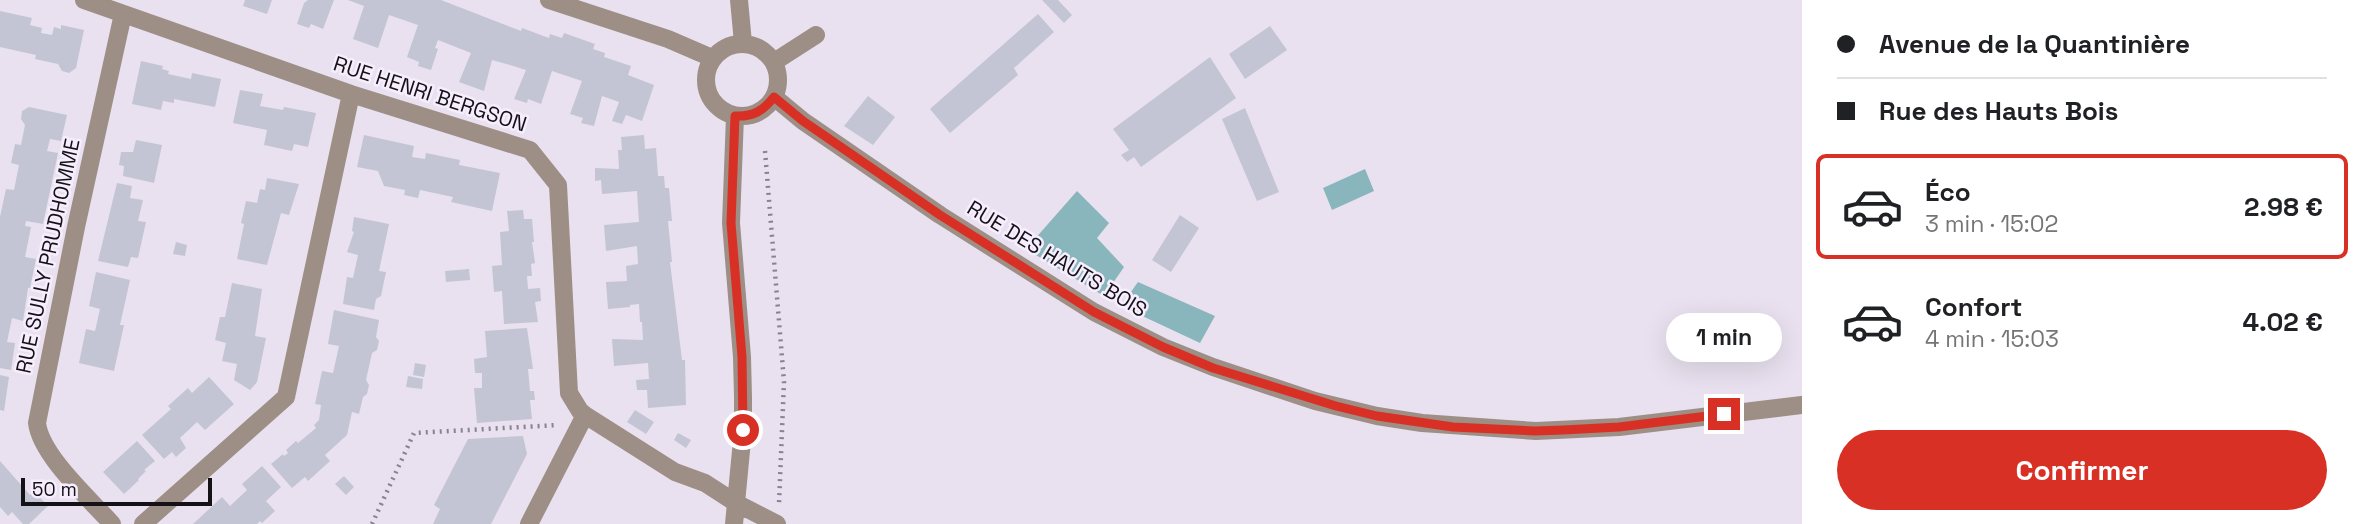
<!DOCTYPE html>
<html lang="fr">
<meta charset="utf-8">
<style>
:root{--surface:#fff;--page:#f2f2f2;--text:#202124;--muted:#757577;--line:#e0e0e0;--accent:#d93025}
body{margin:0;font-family:"Space Grotesk",sans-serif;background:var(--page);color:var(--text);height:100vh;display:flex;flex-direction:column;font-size:26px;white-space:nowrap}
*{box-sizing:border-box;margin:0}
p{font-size:23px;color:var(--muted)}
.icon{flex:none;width:38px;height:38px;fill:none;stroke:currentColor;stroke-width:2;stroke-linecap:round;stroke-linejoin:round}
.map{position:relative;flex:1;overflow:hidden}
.details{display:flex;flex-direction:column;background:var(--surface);width:560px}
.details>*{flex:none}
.hud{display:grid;align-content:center;height:154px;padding:0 35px;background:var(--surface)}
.scale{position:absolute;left:21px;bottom:18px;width:191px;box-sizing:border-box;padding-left:7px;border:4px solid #141217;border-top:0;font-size:19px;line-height:24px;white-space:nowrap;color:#141217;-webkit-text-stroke:5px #f6eefd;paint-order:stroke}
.end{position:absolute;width:32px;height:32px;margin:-16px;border:9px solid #d93025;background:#fff;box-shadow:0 0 0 4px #fff}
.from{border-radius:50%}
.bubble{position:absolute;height:49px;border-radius:24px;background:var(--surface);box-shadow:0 7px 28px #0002;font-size:23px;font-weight:700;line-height:49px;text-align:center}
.hud b{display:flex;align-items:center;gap:24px;height:66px;font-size:26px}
.hud b+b{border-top:2px solid var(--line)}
.hud i{width:18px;height:18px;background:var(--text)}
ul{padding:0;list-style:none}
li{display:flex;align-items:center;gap:21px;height:105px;margin:0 14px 10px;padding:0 21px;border:4px solid transparent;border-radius:10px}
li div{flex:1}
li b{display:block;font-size:26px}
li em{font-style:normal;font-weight:700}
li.current{border-color:var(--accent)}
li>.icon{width:63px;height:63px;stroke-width:1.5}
.cta{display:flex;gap:14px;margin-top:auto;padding:14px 35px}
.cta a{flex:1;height:80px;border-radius:42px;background:var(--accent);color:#fff;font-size:28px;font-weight:700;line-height:80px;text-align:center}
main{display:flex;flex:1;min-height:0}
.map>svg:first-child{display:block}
</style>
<main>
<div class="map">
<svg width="1802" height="524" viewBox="0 0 1802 524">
<rect width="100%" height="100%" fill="#e9e1ef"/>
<path fill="#89b5bc" d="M1365 169 1374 191 1332 210 1323 188Z
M1077 191 1109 223 1097 238 1124 267 1104 296 1026 249Z
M1138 282 1215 316 1200 343 1121 306Z"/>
<path fill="#c3c5d4" d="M245 0H272L267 14 243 6Z
M308 0H334L323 29 311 24 309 28 297 24 304 3Z
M348 0H441L521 31 522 28 549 38 550 34 562 38 564 33 595 44 593 49 605 53 604 57 631 66 628 75 654 85 642 121 626 115 622 124 612 121 619 102 602 96 594 126 581 123 583 118 570 114 582 81 552 71 541 104 528 99 527 103 514 99 526 70 510 65 492 60 484 91 459 82 471 53 438 40 435 48 438 49 431 70 418 66 419 62 407 57 418 25 389 15 378 48 353 39 364 6Z
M1042 0H1058L1072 15 1064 23Z
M0 11 32 18 30 25 42 28 41 33 52 35 54 27 61 29V25L84 30 76 68 69 73 62 71 58 64 35 59 36 55 0 47Z
M1038 14 1054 32 1014 68 1018 75 950 133 930 109Z
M1270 26 1287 50 1245 79 1229 54Z
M1210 57 1236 98 1141 167 1134 157 1127 162 1121 155 1129 150 1113 129Z
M141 61 163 66 162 69 169 71 168 74 191 79 192 73 221 79 215 107 174 99V103L163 101 161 110 132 104Z
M240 90 263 94 260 106 283 110 284 107 316 113 308 147 294 144 292 151 264 145 267 130 233 123Z
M868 96 895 117 873 145 844 126Z
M29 107 67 115 61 141 50 139 47 151 58 153 43 224 26 221 25 226 31 227 25 257 36 259 30 288H28L23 321 12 318 7 342 15 343 11 370 0 368V217L6 189 14 190 19 165 11 163 15 144 21 145 25 125 21 119 22 111Z
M1245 108 1279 192 1257 201 1222 119Z
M364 135 414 146 412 157 425 159 426 153 460 160 459 165 500 173 492 211 451 202 453 197 420 190 418 198 404 195 405 190 384 186 378 171 357 167Z
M644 135 645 149 656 148 658 176H664L665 188H669L672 221H668L672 262H670L682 360H685L686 405 648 408 647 390H637L636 380 649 379 648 363 614 366 612 339 643 340 642 322H640L639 304 630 305V307L608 309 606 282 627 281 626 266 638 264 637 246 606 251 604 225 639 222 637 191 602 194 601 180 595 181V168L619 169 618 150H622L621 137Z
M136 140 162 145 154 183 123 176 124 166 119 165 121 152H133Z
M267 178 299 184 289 215 281 213 267 265 237 259 244 224 241 223 246 201 257 203 260 189 265 190Z
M117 183 132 186 130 198 143 200 138 221 146 222 138 258 131 257 128 267 98 261Z
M523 210 524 219H532L534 242H532L535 263 531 264 532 276H527L528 289 540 288 541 301 535 302 538 322 504 324 502 291 494 292 492 266 502 265 500 232 509 231 507 211Z
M1180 215 1199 228 1171 272 1152 260Z
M354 217 389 224 379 271 386 272 381 296 376 299 374 310 343 304 347 277 353 278 358 255 347 252 354 232 352 231Z
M176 242 187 245 185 256 173 254Z
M469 269 470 280 446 282 445 271Z
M96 272 130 280 120 325H124L114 371 79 363 86 329 95 331 100 309 89 306Z
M232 283 262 289 255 336 266 338 257 382 250 390 234 380 237 364 222 361 226 343 215 340 220 317H225Z
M334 310 379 320 376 337 379 341 377 350 372 353 366 380 369 385 367 394 363 397 359 414 352 412 347 435 325 455 330 461 308 481 305 477 292 488 271 464 283 454 284 456 288 453 286 450 296 441 298 443 316 428 314 425 319 420 321 405 315 404 322 371 333 373 339 346 328 344Z
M527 328 533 369H528L530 391H534L535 400H530L532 419 477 423 474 388H482V373H475L474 359 487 357 485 331Z
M415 363 426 365 424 377 413 375Z
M0 375 9 377 4 411 0 410Z
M408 376 423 379 422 389 406 387Z
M209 377 234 404 205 430 197 422 180 438 186 448 176 457 172 452 164 459 142 435 171 409 168 406 188 388 192 393Z
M635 410 654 422 646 434 627 422Z
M678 433 691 440 686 448 674 440Z
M523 436 527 454 491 524H433L440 509 434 505 468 439Z
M137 441 155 461 144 470 146 471 138 479 139 480 124 494 103 472Z
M0 461 30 495 34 491 48 506 29 524H23L12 512 8 516 0 507Z
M262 466 281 487 266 501 275 511 262 523 260 521 257 524H193L222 497 230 506 247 490 242 484Z
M344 476 354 487 346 495 335 484Z"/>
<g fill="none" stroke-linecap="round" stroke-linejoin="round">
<path stroke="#88838d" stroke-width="4.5" stroke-dasharray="2 5" stroke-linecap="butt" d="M765 151 784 382 779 504
M372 524 414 433 558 425"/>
<path stroke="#9d8f86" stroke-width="18" d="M84 0 351 94 530 150 558 185 569 393 580 411 585 415 675 472 705 483 736 503 777 524
M549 0 668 39 712 58
M739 0 743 43
M706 80a36 36 0 1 1 72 0a36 36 0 1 1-72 0Z
M774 62 816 35
M774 97 803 121 940 215 1094 312 1163 347 1213 367 1315 401 1377 416 1422 423 1536 431 1619 427 1802 405
M112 524C90 499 41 456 37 423L76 227 123 14
M143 524 286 397 351 94
M529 524 585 415
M734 524 743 430V397L742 357 731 223 735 116"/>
</g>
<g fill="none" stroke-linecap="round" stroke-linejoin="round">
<path stroke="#d93025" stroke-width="9" d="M743 430 742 357 731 223 735 116C753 117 763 111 774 97L803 121 940 215 1094 312 1163 347 1213 368 1336 406 1377 416 1453 427 1535 431 1563 430 1619 427 1724 414"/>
</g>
<g text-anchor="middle" stroke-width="5" stroke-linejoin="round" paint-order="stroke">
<g font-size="21" fill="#141217" stroke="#f6eefd">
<text transform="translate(430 94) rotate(18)" y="7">RUE HENRI BERGSON</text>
<text transform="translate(48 256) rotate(-78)" y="7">RUE SULLY PRUDHOMME</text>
<text transform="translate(1057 259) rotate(31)" y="7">RUE DES HAUTS BOIS</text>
</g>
</g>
</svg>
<div class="scale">50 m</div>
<i class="end from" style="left:743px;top:430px"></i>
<i class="end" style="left:1724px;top:414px"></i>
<div class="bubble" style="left:1666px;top:313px;width:116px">1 min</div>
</div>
<section class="details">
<div class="hud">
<b><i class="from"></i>Avenue de la Quantinière</b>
<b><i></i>Rue des Hauts Bois</b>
</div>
<ul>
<li class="current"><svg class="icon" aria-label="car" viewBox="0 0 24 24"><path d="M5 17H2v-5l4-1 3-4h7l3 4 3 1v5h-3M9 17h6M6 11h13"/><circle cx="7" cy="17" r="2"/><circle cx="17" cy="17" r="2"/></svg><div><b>Éco</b><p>3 min · 15:02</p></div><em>2.98 €</em></li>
<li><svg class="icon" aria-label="car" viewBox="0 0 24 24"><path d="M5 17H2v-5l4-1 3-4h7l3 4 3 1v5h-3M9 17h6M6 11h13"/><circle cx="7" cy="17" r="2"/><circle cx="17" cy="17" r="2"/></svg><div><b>Confort</b><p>4 min · 15:03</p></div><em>4.02 €</em></li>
</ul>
<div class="cta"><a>Confirmer</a></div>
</section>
</main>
